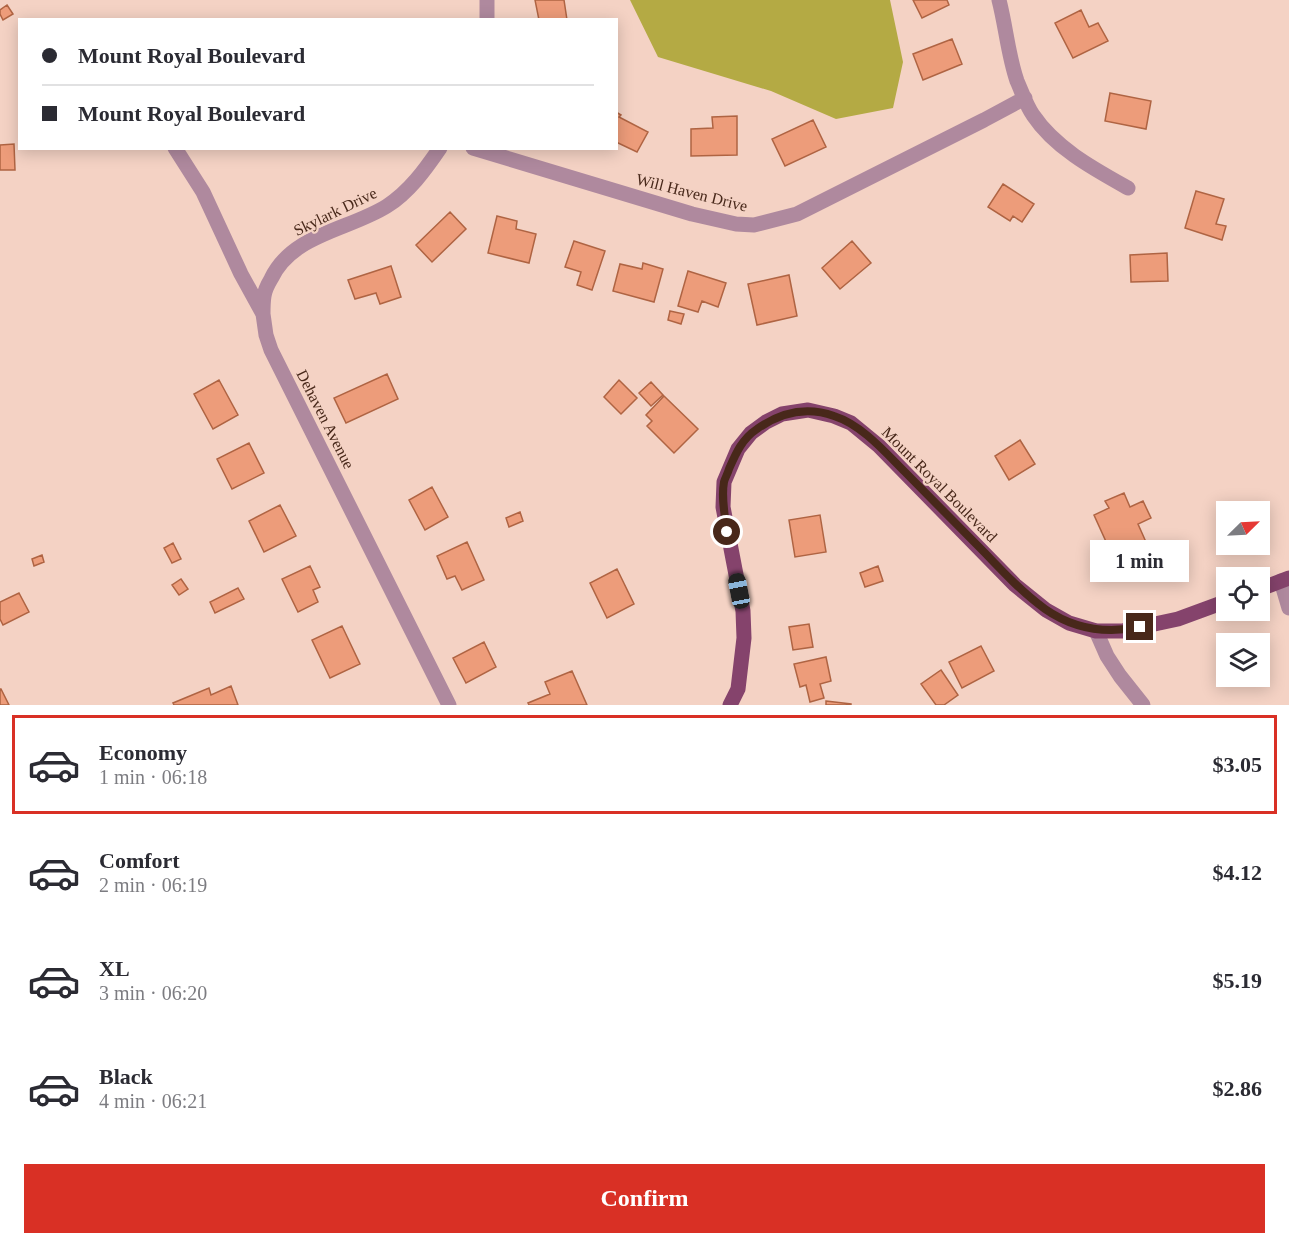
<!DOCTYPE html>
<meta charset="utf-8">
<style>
:root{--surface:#fff;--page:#f2f2f3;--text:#2b2b33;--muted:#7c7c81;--line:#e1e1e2;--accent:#d93025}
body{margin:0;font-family:Georgia,serif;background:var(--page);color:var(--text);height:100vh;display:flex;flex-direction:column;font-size:22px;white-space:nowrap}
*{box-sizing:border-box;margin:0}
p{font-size:20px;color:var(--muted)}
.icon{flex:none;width:33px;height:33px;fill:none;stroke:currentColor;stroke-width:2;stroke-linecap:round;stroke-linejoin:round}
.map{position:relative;height:705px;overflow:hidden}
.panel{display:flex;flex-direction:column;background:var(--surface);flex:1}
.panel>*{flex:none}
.banner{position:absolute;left:18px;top:18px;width:600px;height:132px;border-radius:0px;box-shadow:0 3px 15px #0003;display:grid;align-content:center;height:132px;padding:0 24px;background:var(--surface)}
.needle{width:39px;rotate:66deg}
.tools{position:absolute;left:1216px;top:501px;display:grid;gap:12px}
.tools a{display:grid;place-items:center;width:54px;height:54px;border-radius:0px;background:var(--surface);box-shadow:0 3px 15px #0003;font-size:30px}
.end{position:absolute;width:27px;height:27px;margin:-14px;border:8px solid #48281a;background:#fff;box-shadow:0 0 0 3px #fff}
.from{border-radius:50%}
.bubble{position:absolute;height:42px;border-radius:0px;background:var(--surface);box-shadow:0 3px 15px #0003;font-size:20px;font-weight:800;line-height:42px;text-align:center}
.car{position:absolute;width:18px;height:36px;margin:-18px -9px;border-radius:8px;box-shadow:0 0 4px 2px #0007;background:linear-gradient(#222 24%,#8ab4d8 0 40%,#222 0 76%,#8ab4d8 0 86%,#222 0)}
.banner b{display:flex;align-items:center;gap:21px;height:57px;font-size:22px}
.banner b+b{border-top:2px solid var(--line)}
.banner i{width:15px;height:15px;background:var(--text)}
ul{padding:10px 0 0;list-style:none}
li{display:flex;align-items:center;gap:18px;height:99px;margin:0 12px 9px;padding:0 12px;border:3px solid transparent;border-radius:0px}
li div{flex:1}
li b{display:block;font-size:22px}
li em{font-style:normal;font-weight:800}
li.active{border-color:var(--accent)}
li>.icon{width:54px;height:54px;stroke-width:1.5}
.action{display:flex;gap:12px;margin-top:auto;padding:12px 24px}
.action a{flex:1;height:69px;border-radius:0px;background:var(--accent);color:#fff;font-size:24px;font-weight:800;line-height:69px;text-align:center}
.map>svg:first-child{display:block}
</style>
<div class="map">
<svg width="1289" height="705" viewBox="0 0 1289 705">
<rect width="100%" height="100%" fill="#f4d2c4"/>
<path fill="#b4aa44" d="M630 0H890L903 62 893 108 836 119 771 91 658 57Z"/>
<path fill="#ed9c7a" stroke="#af6443" stroke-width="1.5" d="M535 0H564L567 20H539Z
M913 0H947L949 5 922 18Z
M7 5 13 14 3 20 0 14V10Z
M1081 10 1089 27 1098 23 1108 41 1073 58 1055 23Z
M952 39 962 64 923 80 913 54Z
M1110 93 1151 101 1146 129 1105 121Z
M616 112 621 115 619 117 648 132 637 152 616 142Z
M737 116V155L691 156V129L713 128 712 117Z
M813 120 826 147 785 166 772 139Z
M14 144 15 170H0V145Z
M1003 184 1034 204 1022 222 1013 216 1010 221 988 207Z
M1196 191 1224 199 1216 224 1226 226 1222 240 1185 228Z
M450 212 466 229 432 262 416 245Z
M497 216 517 221 516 229 536 234 529 263 488 253Z
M574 241 605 251 592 290 577 285 581 272 565 267Z
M852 241 871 263 840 289 822 268Z
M1167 253 1168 281 1131 282 1130 255Z
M643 263 663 269 654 302 613 291 620 264 642 269Z
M391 266 401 297 380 304 376 293 355 299 348 280Z
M688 271 726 283 718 307 702 301 698 312 678 306Z
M789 275 797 316 757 325 748 284Z
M670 311 684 314 681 324 668 320Z
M387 374 398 399 346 423 334 398Z
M219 380 238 415 213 429 194 394Z
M619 380 637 398 621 414 604 397Z
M651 382 663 395 651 406 639 393Z
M664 396 698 429 674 453 647 426 652 421 646 415Z
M1020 440 1035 464 1009 480 995 456Z
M249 443 264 473 232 489 217 459Z
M432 487 448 517 425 530 409 500Z
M1124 493 1130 507 1143 501 1151 518 1138 524 1146 542 1113 557 1094 515 1109 508 1105 501Z
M280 505 296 536 264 552 249 521Z
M520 512 523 521 509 527 506 518Z
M820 515 826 552 795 557 789 520Z
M467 542 484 580 462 590 455 576 447 579 437 556Z
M173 543 181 559 172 563 164 548Z
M42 555 44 562 34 566 32 559Z
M310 566 320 587 313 590 318 602 298 612 282 579Z
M878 566 883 581 865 587 860 573Z
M617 569 634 604 607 618 590 583Z
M181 579 188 589 179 595 172 585Z
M238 588 244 599 215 613 210 602Z
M19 593 29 612 3 625 0 619V602Z
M809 624 813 647 793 650 789 627Z
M342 626 360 664 330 678 312 640Z
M484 642 496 667 466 683 453 658Z
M981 646 994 671 962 688 949 662Z
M826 657 831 681 820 684 824 698 810 702 806 685 800 687 794 664Z
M941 670 958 695 944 705H936L921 684Z
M572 671 587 705H529L528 703 550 694 545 682Z
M231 686 238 705H174L173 703 209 688 211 695Z
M0 689H1L9 705H0Z
M826 701 851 704V705H826Z"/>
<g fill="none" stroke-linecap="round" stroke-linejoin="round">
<path stroke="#af899e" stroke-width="15" d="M487 0V20
M999 0C1006 27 1008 55 1017 81 1022 92 1026 105 1033 115 1055 148 1094 169 1128 188
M175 148 203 192 241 274 263 314 266 335 271 350 449 705
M473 148 692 214 736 224 754 225 797 214 984 120 1025 98
M263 314C263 308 263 302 264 296 265 290 268 284 271 279 292 234 349 230 387 206 409 192 425 170 440 148
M1281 581 1289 608
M1096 631 1107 656 1120 676 1143 705"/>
<path stroke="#85436c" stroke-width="15" d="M1260 589 1289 578
M730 705 738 689 744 638 743 611 723 507 724 482 738 449 751 433 766 422 782 414 808 410 834 416 851 423 879 446 1015 585 1046 610 1069 623 1096 631H1122L1178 619 1227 601"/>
</g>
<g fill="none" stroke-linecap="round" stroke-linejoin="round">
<path stroke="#48281a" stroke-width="8" d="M727 532C725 516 721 498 724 482 725 478 728 473 729 469 736 453 742 439 757 429 781 412 806 406 834 416 862 425 885 452 905 472 932 499 958 526 985 553 1004 573 1023 593 1045 609 1075 630 1106 634 1140 627"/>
</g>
<g text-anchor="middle" stroke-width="4.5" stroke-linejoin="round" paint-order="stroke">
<g font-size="16" fill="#48281a" stroke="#f4d2c4">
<text transform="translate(692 192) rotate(14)" y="6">Will Haven Drive</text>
<text transform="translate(335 211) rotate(-26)" y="6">Skylark Drive</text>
<text transform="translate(326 419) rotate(63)" y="6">Dehaven Avenue</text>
<text transform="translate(940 484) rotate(45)" y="6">Mount Royal Boulevard</text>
</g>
</g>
</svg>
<div class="tools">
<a><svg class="needle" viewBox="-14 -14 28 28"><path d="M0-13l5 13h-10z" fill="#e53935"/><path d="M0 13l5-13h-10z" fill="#7c7c81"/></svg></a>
<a><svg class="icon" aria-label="locate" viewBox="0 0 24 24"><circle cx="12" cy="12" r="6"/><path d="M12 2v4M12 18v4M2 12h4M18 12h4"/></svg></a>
<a><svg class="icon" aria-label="layers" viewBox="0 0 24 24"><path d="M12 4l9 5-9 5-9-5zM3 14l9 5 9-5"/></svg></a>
</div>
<i class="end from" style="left:727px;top:532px"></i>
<i class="end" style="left:1140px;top:627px"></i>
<div class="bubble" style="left:1090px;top:540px;width:99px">1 min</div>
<i class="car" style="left:739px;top:591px;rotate:349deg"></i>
<div class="banner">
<b><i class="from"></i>Mount Royal Boulevard</b>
<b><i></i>Mount Royal Boulevard</b>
</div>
</div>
<section class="panel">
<ul>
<li class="active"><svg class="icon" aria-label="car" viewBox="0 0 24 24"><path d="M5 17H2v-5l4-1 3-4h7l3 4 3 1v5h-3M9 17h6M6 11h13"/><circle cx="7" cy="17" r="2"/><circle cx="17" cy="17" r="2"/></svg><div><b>Economy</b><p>1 min · 06:18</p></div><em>$3.05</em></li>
<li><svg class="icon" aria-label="car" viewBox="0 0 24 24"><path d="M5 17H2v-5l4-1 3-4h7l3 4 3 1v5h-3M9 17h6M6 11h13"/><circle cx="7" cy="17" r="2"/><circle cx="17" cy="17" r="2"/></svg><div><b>Comfort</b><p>2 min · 06:19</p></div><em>$4.12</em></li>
<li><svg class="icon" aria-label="car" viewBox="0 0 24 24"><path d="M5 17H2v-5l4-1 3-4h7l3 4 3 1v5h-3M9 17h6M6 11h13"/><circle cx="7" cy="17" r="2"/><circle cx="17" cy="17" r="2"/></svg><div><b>XL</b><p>3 min · 06:20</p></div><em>$5.19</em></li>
<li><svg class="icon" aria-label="car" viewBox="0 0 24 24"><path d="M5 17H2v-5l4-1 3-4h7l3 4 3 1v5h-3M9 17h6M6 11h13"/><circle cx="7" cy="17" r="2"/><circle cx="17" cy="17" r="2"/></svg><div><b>Black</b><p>4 min · 06:21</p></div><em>$2.86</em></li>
</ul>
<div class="action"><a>Confirm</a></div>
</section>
